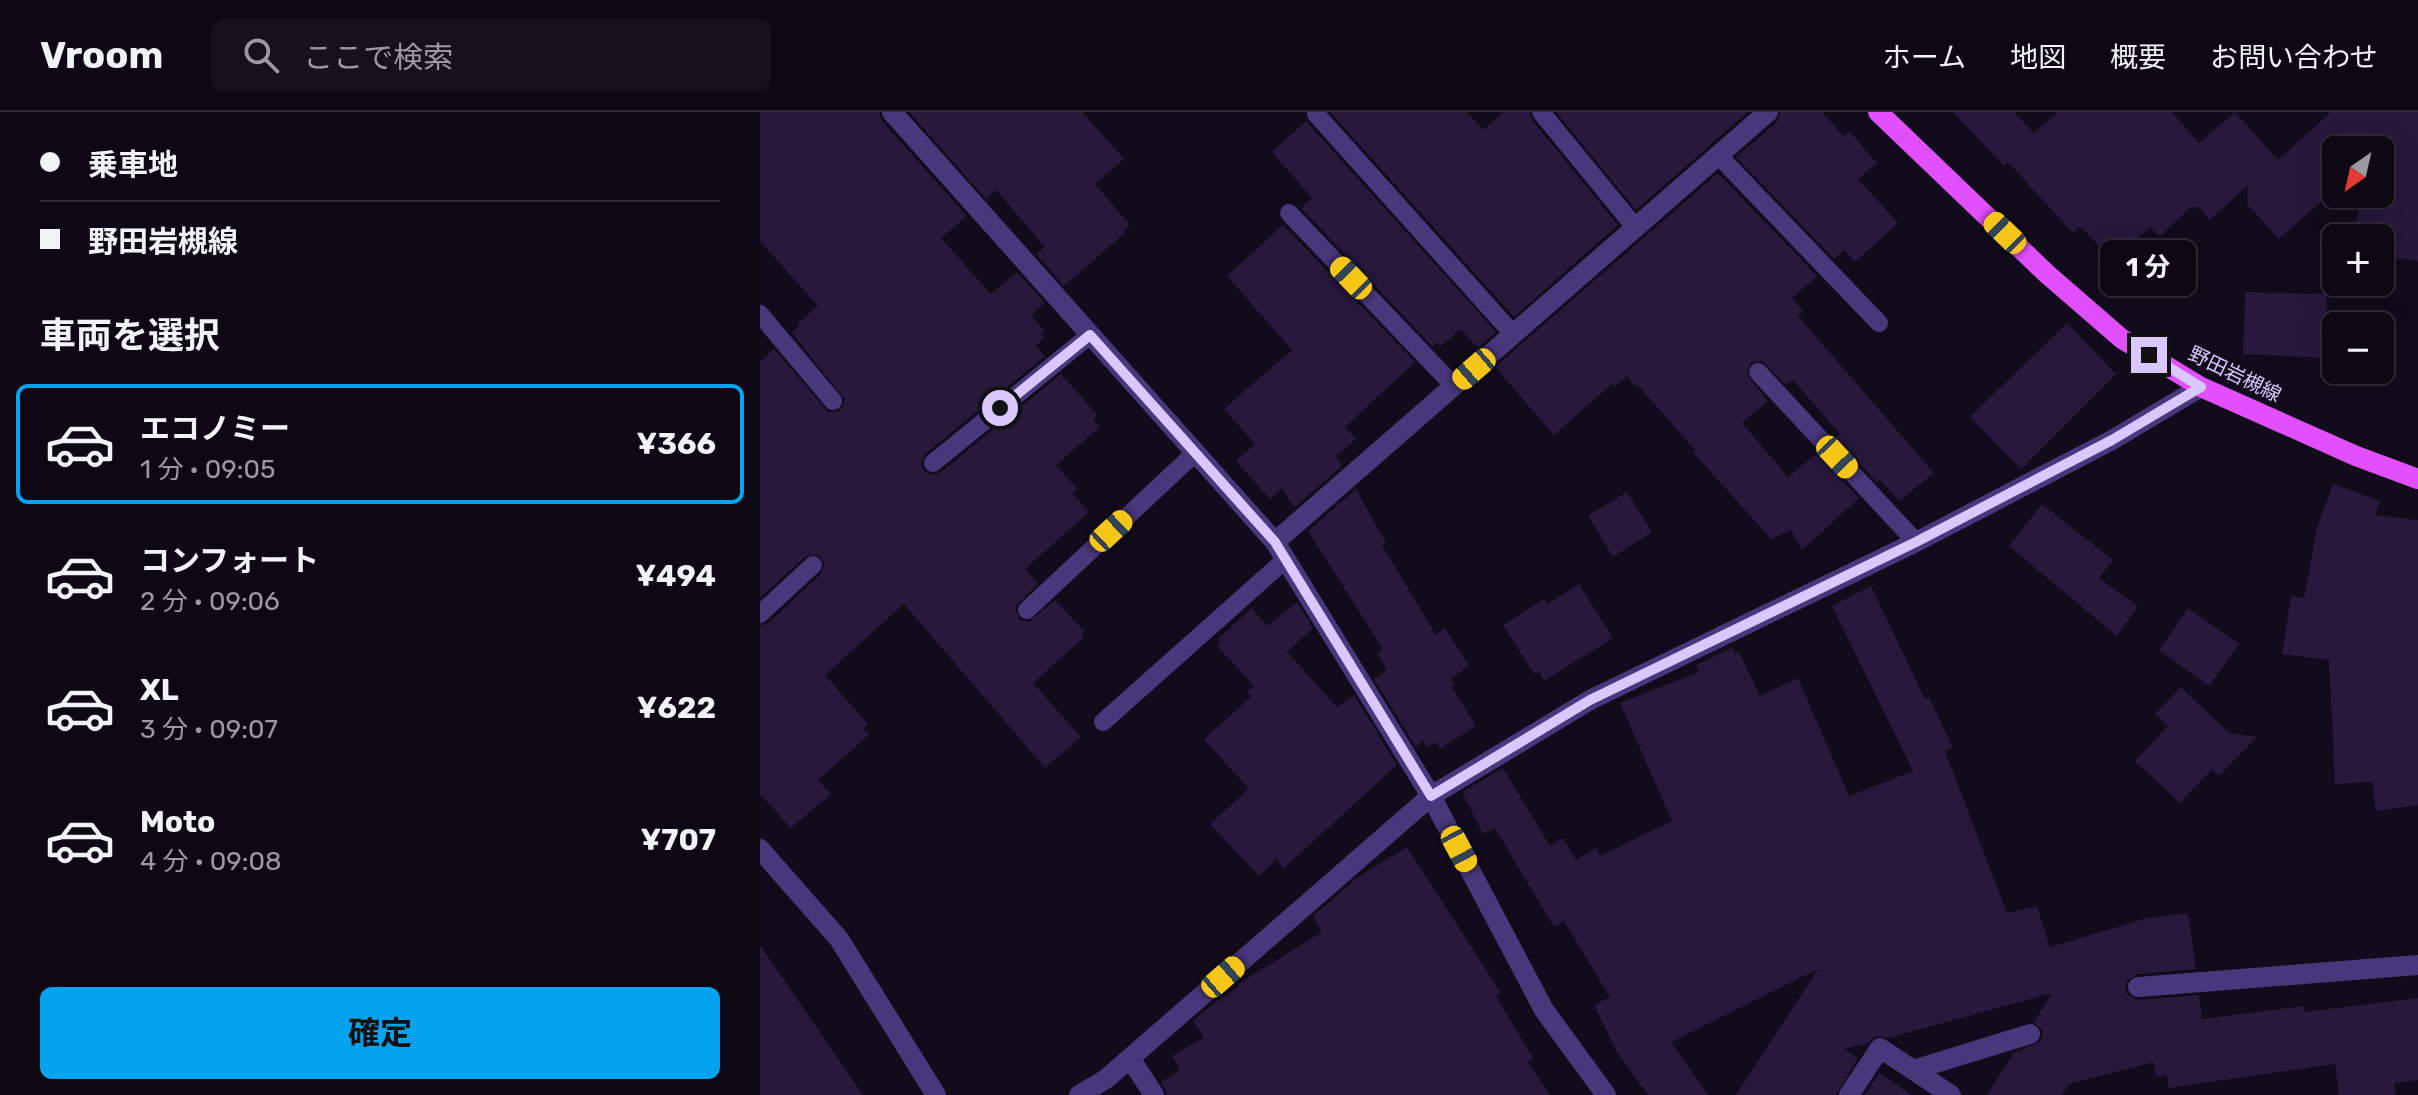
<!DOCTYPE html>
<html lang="ja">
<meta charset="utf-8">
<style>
:root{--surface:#0e0815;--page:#17111e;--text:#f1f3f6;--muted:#9b9aa0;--line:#2e2934;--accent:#03a3ee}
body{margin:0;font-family:Rubik,"Noto Sans JP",sans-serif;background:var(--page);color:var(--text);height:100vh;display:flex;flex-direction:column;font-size:30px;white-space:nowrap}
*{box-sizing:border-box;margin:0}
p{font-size:26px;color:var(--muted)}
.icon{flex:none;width:44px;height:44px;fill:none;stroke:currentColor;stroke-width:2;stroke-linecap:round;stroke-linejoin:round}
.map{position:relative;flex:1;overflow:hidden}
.sheet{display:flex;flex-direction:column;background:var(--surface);width:760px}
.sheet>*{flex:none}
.banner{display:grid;align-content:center;height:176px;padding:0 40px;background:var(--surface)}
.needle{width:52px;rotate:214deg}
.buttons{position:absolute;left:1562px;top:24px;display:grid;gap:16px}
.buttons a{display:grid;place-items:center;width:72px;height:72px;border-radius:12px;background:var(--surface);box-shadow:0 8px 32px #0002,0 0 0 2px var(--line);font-size:40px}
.end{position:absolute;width:36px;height:36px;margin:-18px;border:10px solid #d9c7fe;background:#111;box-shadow:0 0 0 4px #111}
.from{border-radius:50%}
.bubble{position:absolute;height:56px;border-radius:12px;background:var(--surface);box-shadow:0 8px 32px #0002,0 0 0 2px var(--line);font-size:26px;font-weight:700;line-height:56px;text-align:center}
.car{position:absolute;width:24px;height:48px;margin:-24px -12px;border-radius:10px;box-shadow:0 0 6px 2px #0007;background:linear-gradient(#f5c518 24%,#345 0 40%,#f5c518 0 76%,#345 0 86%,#f5c518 0)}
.banner b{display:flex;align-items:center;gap:28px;height:76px;font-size:30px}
.banner b+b{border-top:2px solid var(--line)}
.banner i{width:20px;height:20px;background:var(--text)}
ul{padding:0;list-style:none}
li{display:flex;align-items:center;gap:24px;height:120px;margin:0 16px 12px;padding:0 24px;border:4px solid transparent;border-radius:12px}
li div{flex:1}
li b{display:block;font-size:30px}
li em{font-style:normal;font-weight:700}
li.on{border-color:var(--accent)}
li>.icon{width:72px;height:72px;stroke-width:1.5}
h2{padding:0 40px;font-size:36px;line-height:96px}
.primary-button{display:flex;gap:16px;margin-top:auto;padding:16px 40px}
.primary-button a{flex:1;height:92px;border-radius:12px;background:var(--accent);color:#111;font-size:32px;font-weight:700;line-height:92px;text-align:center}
header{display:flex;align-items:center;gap:48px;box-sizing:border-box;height:112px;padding:0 40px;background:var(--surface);border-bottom:2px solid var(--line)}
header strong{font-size:38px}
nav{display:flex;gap:44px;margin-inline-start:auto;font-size:28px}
.search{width:560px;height:72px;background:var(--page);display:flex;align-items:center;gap:20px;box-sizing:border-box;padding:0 28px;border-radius:12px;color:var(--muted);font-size:30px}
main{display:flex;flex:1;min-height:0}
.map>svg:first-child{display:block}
</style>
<header>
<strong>Vroom</strong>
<div class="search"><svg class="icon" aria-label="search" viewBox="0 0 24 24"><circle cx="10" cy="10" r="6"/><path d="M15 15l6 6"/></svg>ここで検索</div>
<nav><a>ホーム</a><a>地図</a><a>概要</a><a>お問い合わせ</a></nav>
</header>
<main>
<section class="sheet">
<div class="banner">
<b><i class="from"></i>乗車地</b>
<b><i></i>野田岩槻線</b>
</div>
<h2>車両を選択</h2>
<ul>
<li class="on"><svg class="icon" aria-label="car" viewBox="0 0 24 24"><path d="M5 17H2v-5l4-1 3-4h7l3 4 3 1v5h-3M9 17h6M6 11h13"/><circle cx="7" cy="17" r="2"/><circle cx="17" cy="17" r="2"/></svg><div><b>エコノミー</b><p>1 分 · 09:05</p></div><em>¥366</em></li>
<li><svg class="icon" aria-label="car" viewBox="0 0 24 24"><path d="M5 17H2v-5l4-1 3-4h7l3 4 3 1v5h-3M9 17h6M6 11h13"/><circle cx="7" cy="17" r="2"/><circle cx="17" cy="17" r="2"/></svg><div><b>コンフォート</b><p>2 分 · 09:06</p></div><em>¥494</em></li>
<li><svg class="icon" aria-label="car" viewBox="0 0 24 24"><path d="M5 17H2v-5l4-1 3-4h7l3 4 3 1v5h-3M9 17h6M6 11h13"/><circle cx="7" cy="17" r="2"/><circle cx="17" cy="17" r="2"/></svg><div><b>XL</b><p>3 分 · 09:07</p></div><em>¥622</em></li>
<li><svg class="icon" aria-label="car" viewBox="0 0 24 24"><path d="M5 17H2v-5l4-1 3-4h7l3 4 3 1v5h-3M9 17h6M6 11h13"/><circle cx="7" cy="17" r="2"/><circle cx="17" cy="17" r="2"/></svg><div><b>Moto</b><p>4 分 · 09:08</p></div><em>¥707</em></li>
</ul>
<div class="primary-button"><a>確定</a></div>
</section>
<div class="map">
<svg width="1658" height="983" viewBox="0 0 1658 983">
<rect width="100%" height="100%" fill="#120b1c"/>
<path fill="#27183c" d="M0 0H119L122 9 207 104 181 126 231 182 257 160 285 191 271 203 285 219 280 222 284 226 276 234 285 244 165 342 161 352 164 359 174 363 181 360 301 262 337 303 333 307 340 315 296 353 317 377 312 381 329 400 265 457 278 471 255 495 259 507 269 510 295 488 325 520 321 523 323 526 273 571 321 625 285 656 144 492 65 563 108 612 103 616 109 623 58 668 71 682 31 716 0 682V514L8 511 61 462 65 451 57 442 46 444 0 486V250L14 237 68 300 80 299 85 288 32 221 39 214 37 212 58 194 0 129Z
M149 0H322L364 47 335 72 370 113 364 118 366 120 304 174 276 142 285 135 236 78 226 87Z
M570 0H707L723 18 743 0H769L772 8 858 113 754 205Z
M796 0H988L876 98Z
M1021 0H1062L1084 25 1090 20 1117 51 1098 67 1138 111 1095 150 1084 138 1074 147 976 45 1017 10Z
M1193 0H1254L1274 21 1298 0H1412L1439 31 1475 0 1518 48 1571 0H1658V149L1620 144V126H1595L1600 82H1620V38H1576V76L1519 127 1487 92 1488 73 1450 108 1438 94 1434 98 1431 95 1400 124 1390 115 1353 149 1320 114 1313 121 1248 50 1244 54Z
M546 9 736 220 718 236 701 217 681 234 677 230 672 234 541 96 552 86 512 40Z
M958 61 1057 164 1032 186 1043 199 1038 204 1174 361 1139 389 1120 368 1117 370 1075 325 1080 322 1033 268 1026 273 1002 249 990 251 987 263 1008 289 982 311 1028 365 1057 341 1099 386 1042 438 1031 418 1011 427 933 340 935 338 878 273 876 275 867 264 855 274 852 272 794 323 735 255Z
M523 113 655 250 585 315 596 327 576 344 582 354 534 396 522 376 510 387 476 349 495 332 464 297 532 238 467 164Z
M1485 180 1567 182 1565 246 1483 242Z
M1307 211 1356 262 1261 357 1210 305Z
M1573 372 1620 389 1615 403 1658 408V693L1616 699 1612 670 1575 672 1569 548 1522 542 1531 484 1544 486 1557 416Z
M596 377 626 431 622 433 676 523 685 516 709 554 691 566 695 573 691 574 716 614 680 637 676 630 668 635 663 628 656 635 614 567 627 558 617 541 623 537 548 419Z
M867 380 892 420 853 445 828 404Z
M1282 392 1353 448 1339 466 1378 494 1357 524 1249 434Z
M819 472 853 526 784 569 779 559 774 562 743 513 784 487 788 492Z
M1111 474 1165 587 1169 585 1193 636 1185 639 1247 801 1277 794 1290 835 1387 806 1428 801 1436 857 1376 862 1367 869 1365 877 1368 883 1378 888 1439 883 1442 907 1544 894V900L1658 886V968L1634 971 1636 983H1579L1575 952 1408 976 1407 963 1396 965 1394 950 1309 972 1302 983H1227L1254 941 1280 930 1283 919 1274 910 1292 881 1128 926 1115 924 1108 931 1084 937 1098 946 1076 983H976L1058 857 911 930 948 983H888L857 940 834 893 850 885 804 809 794 815 735 716 723 722 702 680 743 656 790 734 803 726 816 748 836 736 840 744 912 709 860 591 939 560 936 553 972 536 976 542 979 540 1000 584 1038 566 1089 684 1153 659 1072 494Z
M537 490 553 516 527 540 577 595 594 583 637 653 523 757 517 747 499 764 450 712 489 677 444 627 491 585 487 580 494 574 457 534 461 531 458 527 492 496 507 514Z
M1428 496 1479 532 1449 574 1399 538Z
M1421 575 1469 621 1497 625 1459 664 1452 657 1420 691 1375 649 1408 614 1395 602Z
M647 735 741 881 736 884 773 946 768 950 790 983H407L401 970 420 958 412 944 444 926 433 909 454 891 479 874 478 872 562 820 553 804 598 765Z
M0 833 103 983H0Z
M1119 961 1152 983H1105Z"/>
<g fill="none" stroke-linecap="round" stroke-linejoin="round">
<path stroke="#48377b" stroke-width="18" d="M781 0 875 115
M556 2 753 222
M958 43 1119 211
M529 101 694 274
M0 202 73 289
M998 260 1156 430
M173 351 330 223
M267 498 435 341
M0 502 53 453
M343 610 526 447"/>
<path stroke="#48377b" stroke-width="20" d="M132 0 515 430 671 684 784 898 846 983
M515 430 1008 0
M0 737 79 827 176 983
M1378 875 1658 853
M370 946 394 983
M1153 958 1270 922
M319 983 346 967 671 684 830 588 1156 430 1352 328 1441 275
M1089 983 1120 936 1191 983"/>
<path stroke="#e24ffd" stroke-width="20" d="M1118 0 1287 162 1362 227 1441 275 1596 344 1658 367"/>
</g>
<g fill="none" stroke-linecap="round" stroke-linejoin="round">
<path stroke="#d9c7fe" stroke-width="10" d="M240 296 330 223 515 430 671 684 830 588 1156 430 1352 328 1441 275 1389 243"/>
</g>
<g text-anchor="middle" stroke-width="6" stroke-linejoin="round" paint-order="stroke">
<g font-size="20" fill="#d9c7fe" stroke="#120b1c">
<text transform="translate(1475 262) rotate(26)" y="7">野田岩槻線</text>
</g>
</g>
</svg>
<div class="buttons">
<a><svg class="needle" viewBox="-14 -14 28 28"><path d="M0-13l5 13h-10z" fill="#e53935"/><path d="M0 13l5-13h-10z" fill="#9b9aa0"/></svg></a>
<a>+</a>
<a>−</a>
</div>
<i class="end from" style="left:240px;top:296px"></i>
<i class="end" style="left:1389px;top:243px"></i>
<div class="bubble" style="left:1340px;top:128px;width:96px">1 分</div>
<i class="car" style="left:1245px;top:121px;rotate:314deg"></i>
<i class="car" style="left:591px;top:166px;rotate:316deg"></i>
<i class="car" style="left:714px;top:257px;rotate:229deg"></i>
<i class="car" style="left:1077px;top:345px;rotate:137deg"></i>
<i class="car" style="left:351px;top:419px;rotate:47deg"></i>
<i class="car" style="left:699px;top:737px;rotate:152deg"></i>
<i class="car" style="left:463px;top:865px;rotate:49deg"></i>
</div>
</main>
